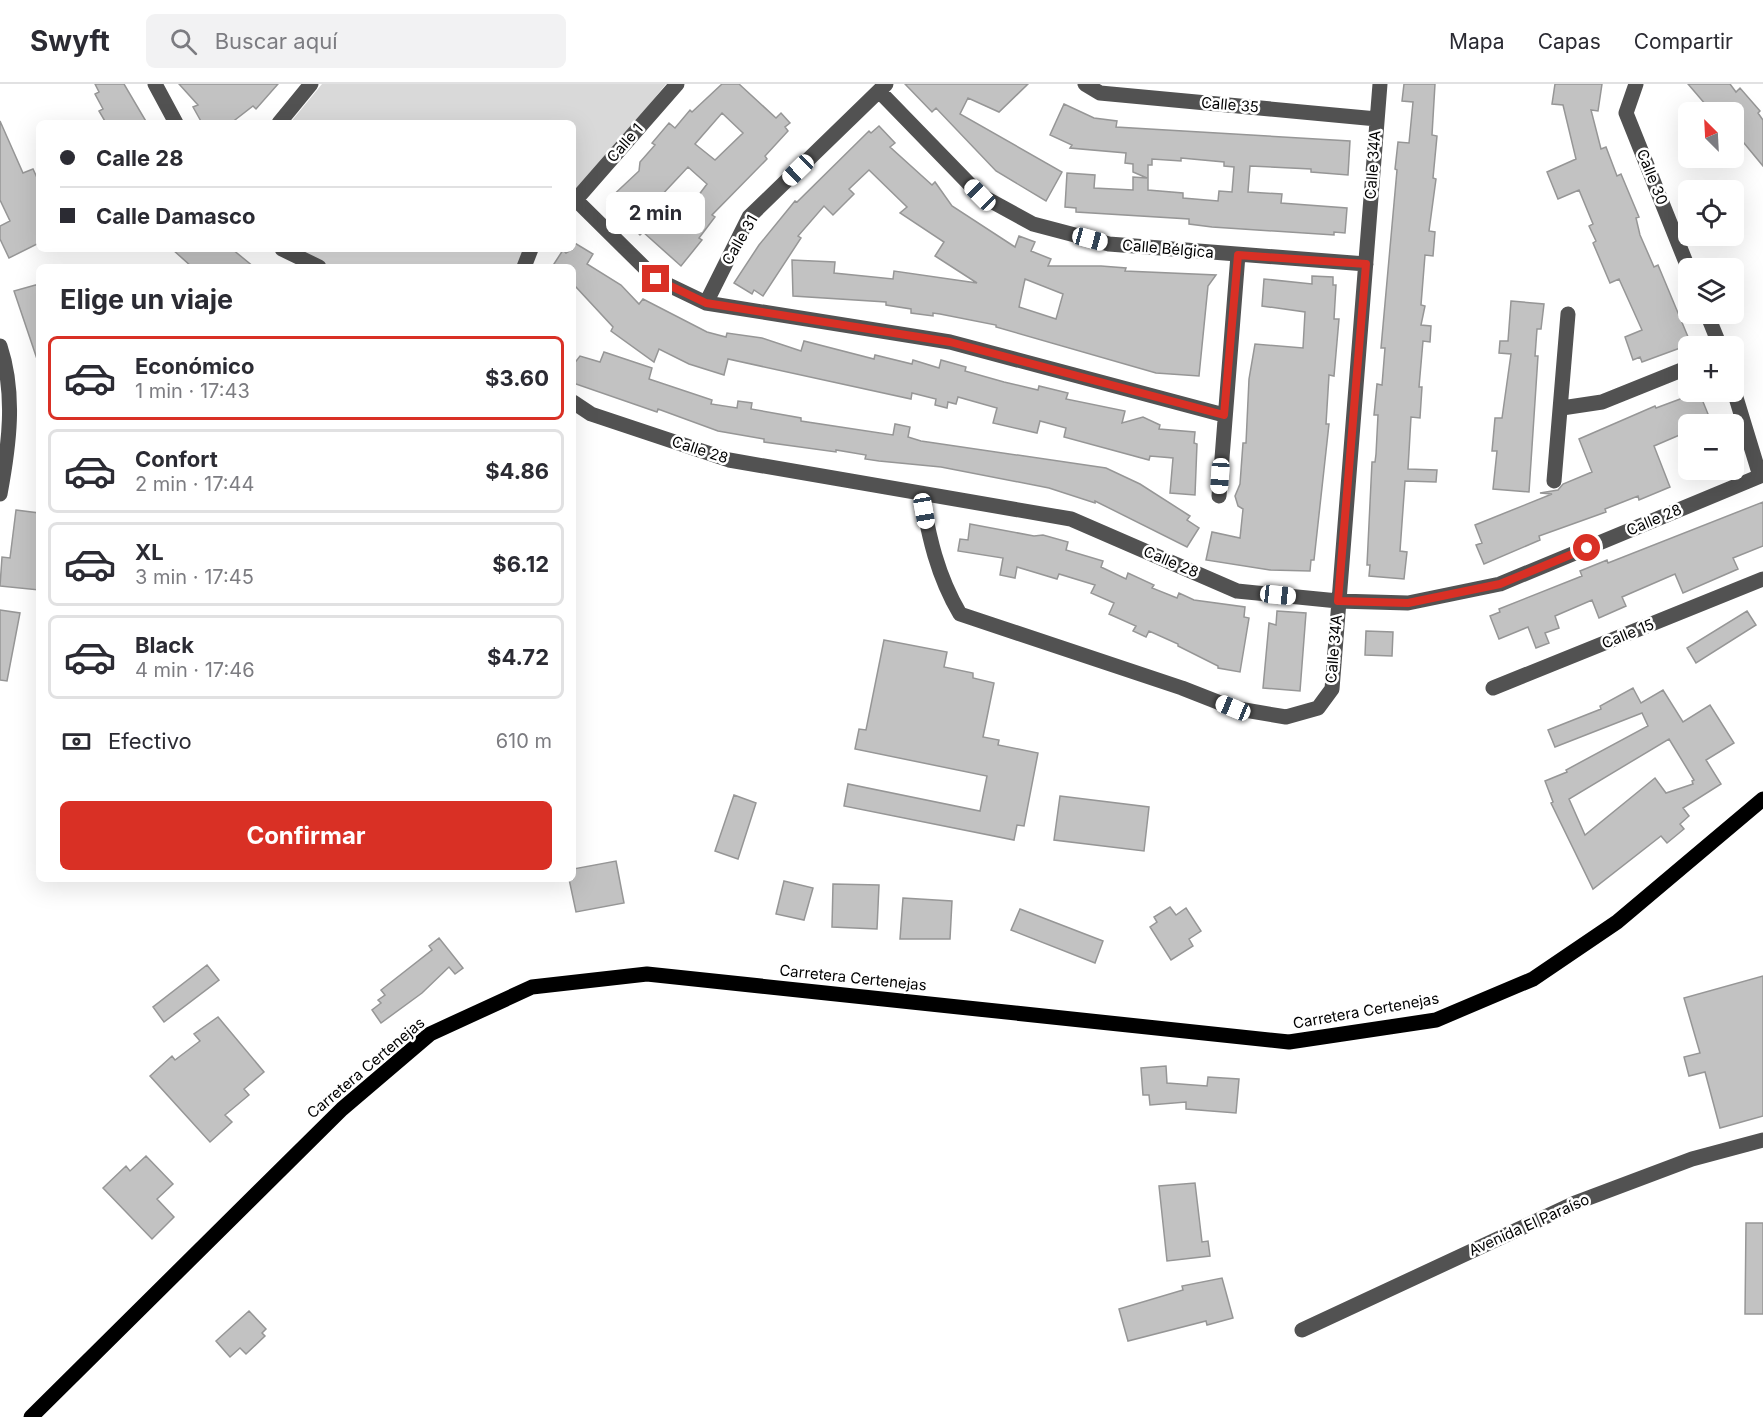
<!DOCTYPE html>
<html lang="es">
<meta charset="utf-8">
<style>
:root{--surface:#fff;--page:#f2f2f3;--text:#2b2b33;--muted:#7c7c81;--line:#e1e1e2;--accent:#d93025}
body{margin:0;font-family:Inter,sans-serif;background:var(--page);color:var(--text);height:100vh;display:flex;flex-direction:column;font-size:22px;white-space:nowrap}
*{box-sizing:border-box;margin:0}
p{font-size:20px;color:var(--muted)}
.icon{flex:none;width:33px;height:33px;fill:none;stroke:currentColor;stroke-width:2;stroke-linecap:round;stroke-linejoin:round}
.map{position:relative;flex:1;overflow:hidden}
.side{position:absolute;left:36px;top:180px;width:540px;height:618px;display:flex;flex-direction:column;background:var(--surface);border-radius:9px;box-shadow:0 6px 24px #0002}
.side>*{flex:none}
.hud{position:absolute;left:36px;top:36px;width:540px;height:132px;border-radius:9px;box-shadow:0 6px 24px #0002;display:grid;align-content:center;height:132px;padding:0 24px;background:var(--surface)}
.needle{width:39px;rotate:336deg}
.buttons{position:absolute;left:1678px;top:18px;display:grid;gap:12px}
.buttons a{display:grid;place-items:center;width:66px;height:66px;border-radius:9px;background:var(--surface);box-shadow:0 6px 24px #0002;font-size:30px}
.end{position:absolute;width:27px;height:27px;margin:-14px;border:8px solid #d93025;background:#fff;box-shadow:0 0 0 3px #fff}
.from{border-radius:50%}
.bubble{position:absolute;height:42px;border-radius:9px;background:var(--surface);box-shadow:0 6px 24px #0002;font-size:20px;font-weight:700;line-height:42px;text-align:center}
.car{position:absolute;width:18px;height:36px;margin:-18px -9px;border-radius:8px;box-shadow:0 0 4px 2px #0007;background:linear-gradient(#fff 24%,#345 0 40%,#fff 0 76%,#345 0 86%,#fff 0)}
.hud b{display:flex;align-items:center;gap:21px;height:57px;font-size:22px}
.hud b+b{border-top:2px solid var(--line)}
.hud i{width:15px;height:15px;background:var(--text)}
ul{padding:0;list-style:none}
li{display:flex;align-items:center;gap:18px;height:84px;margin:0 12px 9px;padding:0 12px;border:3px solid var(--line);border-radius:9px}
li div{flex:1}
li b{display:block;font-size:22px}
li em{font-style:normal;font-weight:700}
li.on{border-color:var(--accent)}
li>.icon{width:54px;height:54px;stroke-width:1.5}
h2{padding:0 24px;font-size:27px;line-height:72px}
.pay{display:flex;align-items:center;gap:15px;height:66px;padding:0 24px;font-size:22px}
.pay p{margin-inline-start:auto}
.primary-button{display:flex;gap:12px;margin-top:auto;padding:12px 24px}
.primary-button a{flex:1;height:69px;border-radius:9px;background:var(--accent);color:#fff;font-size:24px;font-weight:700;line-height:69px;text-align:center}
header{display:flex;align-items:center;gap:36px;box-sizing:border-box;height:84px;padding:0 30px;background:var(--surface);border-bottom:2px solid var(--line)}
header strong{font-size:28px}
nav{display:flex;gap:33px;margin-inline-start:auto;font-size:21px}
.search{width:420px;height:54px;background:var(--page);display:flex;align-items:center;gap:15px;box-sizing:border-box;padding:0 21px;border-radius:9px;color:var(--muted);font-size:22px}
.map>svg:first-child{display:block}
</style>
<header>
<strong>Swyft</strong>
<div class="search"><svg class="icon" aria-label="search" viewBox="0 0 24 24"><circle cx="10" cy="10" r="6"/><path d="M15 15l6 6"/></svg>Buscar aquí</div>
<nav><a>Mapa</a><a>Capas</a><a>Compartir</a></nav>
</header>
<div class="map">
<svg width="1763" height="1333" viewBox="0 0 1763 1333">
<rect width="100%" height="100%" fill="#fff"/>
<path fill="#d9d9d9" d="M322 0H666L573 115V39H290Z
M282 165H532L524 183H319Z"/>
<path fill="#c2c2c2" stroke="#969696" stroke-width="1.5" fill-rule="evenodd" d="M95 0H124L147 39H106L99 27 103 25 95 10 99 8Z
M179 0H278L256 25 253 22 231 39H202L193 23 198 21Z
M722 0H739L776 34 781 29 790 39 785 43 788 47 765 72 767 75 712 131 715 133 699 154 702 156 681 182 643 148 640 151 607 117 639 87 640 78 655 61 652 59 669 39 675 44 690 26 692 28ZM722 29 743 49 715 76 695 60ZM688 83 707 100 680 136 659 114Z
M905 0H1028L999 28 968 14 960 30 1062 88 1046 117 996 87 936 24 932 28Z
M1404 0H1435L1432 51 1437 52 1433 94 1436 95 1429 147 1435 148 1433 172 1425 171 1421 221 1425 222 1421 241 1431 242 1430 258 1423 257 1419 303H1422L1420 334 1411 333 1408 385 1437 386 1436 398 1405 397 1400 467 1407 468 1404 495 1369 492 1370 481H1367L1372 378H1375L1376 370 1378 331H1374L1377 300 1382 301 1385 264H1381L1397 86 1395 85 1398 58 1409 59 1413 18 1402 17Z
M1555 0H1602L1598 27 1591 26 1601 65 1606 63 1617 92 1621 90 1639 133 1636 134 1640 151 1654 183 1658 181 1691 260 1642 278 1640 273 1633 276 1625 253 1642 246 1619 195 1610 199 1593 159 1596 157 1589 142 1593 140 1579 106 1558 115 1547 88 1576 75 1563 21 1552 20Z
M1688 0H1730L1736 8 1740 4 1760 27 1758 29 1763 36V82L1734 47V28H1712Z
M1064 20 1094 34 1117 37 1116 43 1350 57 1348 91 1311 88V85L1250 82 1248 108 1282 110 1281 119 1347 124 1345 149 1334 148V151L1212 143 1189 140V135L1076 128V124L1065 123 1067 89 1095 91 1094 104 1133 106V93L1147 94 1133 88V80L1125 79 1126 69 1070 64 1072 61 1050 51ZM1181 74 1224 78V82L1234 83 1232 108 1219 107 1218 117 1183 114V109L1148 106V81H1152V75L1181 77Z
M0 37 23 89 33 85 39 98V159L9 174 0 155V142L10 137 0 116Z
M879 42 895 59 890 63 932 101 935 98 952 122 1015 163 1019 152 1035 158 1031 167 1051 175 1048 182H1101L1126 184 1125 187 1216 191 1208 202 1199 292 1156 289 996 243V241L940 230 933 229V232L911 229V225L886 221V218L793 212 792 176 835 178 834 189 893 195 894 187 977 199 935 172 944 158 900 129 907 123 869 86 849 105 854 110 833 131 824 122 798 152 801 154 763 212 754 206 752 210 734 199 759 161 795 117 797 118 869 47 871 49ZM1025 195 1063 210 1056 235 1019 223Z
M573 158 593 170 587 180 621 201 639 220 643 215 707 248 726 253 727 249 762 254 801 267 804 257 874 275 875 271 912 280 913 276 939 284 941 276 966 283 965 287 1004 298 1038 306 1039 302 1068 309 1066 315 1125 327 1122 339 1143 333 1160 341 1159 345 1195 348 1194 359 1197 360 1195 411 1170 409 1173 374 1150 372 1149 376 1064 353 1066 344 1040 337 1037 349 993 339 997 324 958 313 956 320 948 318 947 324 935 321 936 315 912 309 911 315 728 275 724 291 689 280 659 265 654 278 611 247 613 243 575 202 573 205V183H552L563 166 566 169 573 165Z
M172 165H232L254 183H192Z
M1312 192 1333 193V201H1336L1334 235H1339L1334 292 1329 291 1326 340H1329L1314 476H1311L1310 487 1270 486 1206 476 1212 448 1240 454 1243 425 1238 422 1235 412 1240 400 1243 359H1246L1249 295 1255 260 1303 264 1305 228 1262 222 1264 195 1312 200Z
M39 200V275H37L14 207Z
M1511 217 1544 220 1541 245H1537L1535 272H1538L1529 408 1493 405 1497 367H1492L1495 334H1502L1511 270 1499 269 1500 257H1508Z
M604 268 652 284 649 295 712 316 711 320 737 324 738 317 752 319 751 325 801 334V337L893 351 895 340 910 343 908 353 921 357 1106 384 1140 400 1190 432 1187 436 1199 444 1187 463 1095 417V419L1049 404 941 383 879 377 865 375 866 371 836 366V368L764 358V355L718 347 658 325 657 328 573 299V281L580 272 600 278Z
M1699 308 1708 330 1695 335 1697 340H1689V347L1654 362 1670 403 1639 416 1638 412 1605 425 1606 428 1539 452 1540 456 1484 480 1476 461 1482 459 1475 441 1552 410 1540 409 1558 406 1563 400 1592 388 1579 355 1655 322 1656 324Z
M1763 418V462L1733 474 1738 485 1683 509 1675 490 1622 513 1626 522 1599 534 1592 516 1555 532 1559 544 1545 549 1549 559 1536 564 1528 543 1499 555 1490 532 1500 528 1499 525 1582 492 1580 487 1607 476 1608 479Z
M16 426 39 429V506L0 502 2 473 10 474Z
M970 440 1034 452 1043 451 1068 458 1066 466 1103 477 1101 483 1126 495 1128 489 1154 501 1152 504 1177 514 1179 509 1194 516 1245 523 1244 533 1249 534 1240 588 1218 584V582L1178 562V560L1149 547 1146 553 1133 547 1136 542 1109 530 1114 519 1091 509 1095 501 1059 490 1057 495 1017 483 1015 494 1000 491 1003 474 958 467 960 455 968 456Z
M0 526 20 529 7 597 0 596Z
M1277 527 1306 529 1300 607 1263 604 1269 539 1276 541Z
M1747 527 1756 541 1696 579 1687 564Z
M1366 547 1393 548 1392 572 1365 571Z
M884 556 947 568 944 583 973 589V594L994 599 983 653 999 656 998 661 1038 669 1024 742 1017 741 1014 756 844 722 848 700 980 727 987 692 855 665 859 645 866 646Z
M1633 604 1641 619 1663 606 1683 638 1710 621 1734 659 1706 676 1721 700 1683 724 1689 732 1680 740 1684 745 1667 759 1661 752 1593 805 1551 719 1553 718 1545 697 1567 688 1566 686 1648 642 1642 629 1555 663 1548 646 1601 625 1600 622ZM1669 655 1694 696 1692 697 1693 700 1666 709 1655 694 1585 751 1569 715Z
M734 711 756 719 738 775 715 767Z
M1060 712 1149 723 1144 767 1054 756Z
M616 777 624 819 576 828 569 795H573V785Z
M784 797 813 804 804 836 776 830Z
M833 800 879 801 877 845 832 843Z
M903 814 952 817 950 855H900Z
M1170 823 1176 831 1186 824 1201 847 1189 855 1193 862 1171 876 1150 843 1157 838 1154 833Z
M1020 825 1103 857 1095 879 1011 846Z
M439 854 463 884 455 890 449 883 422 909 381 939 372 926 381 919 378 916 385 911 381 906 432 866 429 862Z
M207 881 219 896 164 938 153 923Z
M1763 892V1032L1720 1044 1705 988 1689 992 1684 973 1700 969 1684 914Z
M218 933 264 988 244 1005 249 1011 225 1031 232 1038 210 1058 150 992 172 972 175 976 200 957 194 950Z
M1166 982 1167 999 1207 1002 1208 993 1239 995 1236 1029 1186 1025V1018L1150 1021 1149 1011H1143L1141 984Z
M146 1072 173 1100 157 1115 174 1133 152 1155 103 1104 126 1082 130 1087Z
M1195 1099 1202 1158 1208 1157 1210 1172 1167 1177 1159 1102Z
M1746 1139H1763V1230H1745Z
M1222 1194 1233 1234 1207 1241 1206 1237 1128 1257 1119 1225 1183 1206 1182 1202Z
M249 1227 266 1245 262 1249 265 1252 246 1270 240 1264 230 1273 216 1257Z"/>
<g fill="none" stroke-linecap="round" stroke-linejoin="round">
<path stroke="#525252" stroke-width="15" d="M155 0 176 39
M1085 0 1100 9 1377 35
M1636 0 1626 29 1689 186
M879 7 980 111 1033 140 1109 160 1366 180
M279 39 311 0
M576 116 656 195 706 219 950 258 1224 331
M573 119 677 0
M282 165 319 183
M524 183 531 165
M706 219 749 133 886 0
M1707 230 1720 262
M0 262C16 310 9 362 0 410
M1734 307 1760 392
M573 318 591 330 729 376 1071 435 1237 507 1338 517 1408 519 1500 500 1763 391
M1562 324 1602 318 1689 283
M1554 397 1568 230
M921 409C929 453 937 491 960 530L1182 604 1233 624 1286 633 1318 624 1332 605 1380 0
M1219 412 1238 171
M1493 604 1763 495
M1302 1246 1575 1119 1692 1075 1763 1056"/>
<path stroke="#000" stroke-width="15" d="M31 1333 342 1025 430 950 532 903 647 890 1289 958 1436 936 1533 895 1617 838 1763 715"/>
</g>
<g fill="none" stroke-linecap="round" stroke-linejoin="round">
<path stroke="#d93025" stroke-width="8" d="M656 195 706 219 950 258 1224 331 1238 171 1366 180 1338 517 1408 519 1500 500 1587 464"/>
</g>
<g text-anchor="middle" stroke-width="5" stroke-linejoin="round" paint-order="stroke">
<g font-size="15" fill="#000" stroke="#fff">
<text transform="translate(1230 21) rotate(5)" y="5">Calle 35</text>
<text transform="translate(625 59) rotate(-49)" y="5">Calle 1</text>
<text transform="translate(1373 81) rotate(-86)" y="5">Calle 34A</text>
<text transform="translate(1652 93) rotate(68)" y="5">Calle 30</text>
<text transform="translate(740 156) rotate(-60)" y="5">Calle 31</text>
<text transform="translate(1168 165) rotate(5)" y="5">Calle Bélgica</text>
<text transform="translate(700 366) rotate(18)" y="5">Calle 28</text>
<text transform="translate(1654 436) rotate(-23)" y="5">Calle 28</text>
<text transform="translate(1171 478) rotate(23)" y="5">Calle 28</text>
<text transform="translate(1628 550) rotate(-22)" y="5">Calle 15</text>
<text transform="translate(1334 565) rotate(-85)" y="5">Calle 34A</text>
<text transform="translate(853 894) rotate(6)" y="5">Carretera Certenejas</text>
<text transform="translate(1366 927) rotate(-10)" y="5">Carretera Certenejas</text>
<text transform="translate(366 984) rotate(-40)" y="5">Carretera Certenejas</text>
<text transform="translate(1529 1141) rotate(-24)" y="5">Avenida El Paraíso</text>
</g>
</g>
</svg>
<div class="buttons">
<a><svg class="needle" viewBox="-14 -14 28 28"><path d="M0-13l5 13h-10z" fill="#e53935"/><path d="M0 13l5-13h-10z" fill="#7c7c81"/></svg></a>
<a><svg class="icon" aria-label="locate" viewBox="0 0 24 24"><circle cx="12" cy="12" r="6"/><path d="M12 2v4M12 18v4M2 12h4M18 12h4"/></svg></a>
<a><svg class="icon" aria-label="layers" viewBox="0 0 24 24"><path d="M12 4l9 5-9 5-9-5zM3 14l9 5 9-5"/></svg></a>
<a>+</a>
<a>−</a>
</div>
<i class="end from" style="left:1587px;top:464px"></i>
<i class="end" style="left:656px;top:195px"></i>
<div class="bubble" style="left:606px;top:108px;width:99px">2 min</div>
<i class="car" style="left:798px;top:86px;rotate:226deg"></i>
<i class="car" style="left:980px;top:111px;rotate:315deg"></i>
<i class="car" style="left:1090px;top:155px;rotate:105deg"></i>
<i class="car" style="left:1220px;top:392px;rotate:184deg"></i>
<i class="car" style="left:924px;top:427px;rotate:170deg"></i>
<i class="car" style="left:1278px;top:511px;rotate:96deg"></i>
<i class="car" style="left:1233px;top:624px;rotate:292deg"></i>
<div class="hud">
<b><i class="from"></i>Calle 28</b>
<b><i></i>Calle Damasco</b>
</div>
<section class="side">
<h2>Elige un viaje</h2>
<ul>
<li class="on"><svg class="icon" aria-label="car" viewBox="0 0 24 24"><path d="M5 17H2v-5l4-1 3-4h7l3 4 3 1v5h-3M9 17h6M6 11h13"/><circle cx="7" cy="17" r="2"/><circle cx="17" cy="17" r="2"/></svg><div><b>Económico</b><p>1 min · 17:43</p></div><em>$3.60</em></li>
<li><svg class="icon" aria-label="car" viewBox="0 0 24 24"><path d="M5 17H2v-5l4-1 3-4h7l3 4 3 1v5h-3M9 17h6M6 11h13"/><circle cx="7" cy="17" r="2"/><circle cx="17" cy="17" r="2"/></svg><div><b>Confort</b><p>2 min · 17:44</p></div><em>$4.86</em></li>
<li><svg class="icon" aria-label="car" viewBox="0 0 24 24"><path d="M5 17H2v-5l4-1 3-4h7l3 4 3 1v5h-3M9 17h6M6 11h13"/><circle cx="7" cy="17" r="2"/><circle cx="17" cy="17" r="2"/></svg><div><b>XL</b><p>3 min · 17:45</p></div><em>$6.12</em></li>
<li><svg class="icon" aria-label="car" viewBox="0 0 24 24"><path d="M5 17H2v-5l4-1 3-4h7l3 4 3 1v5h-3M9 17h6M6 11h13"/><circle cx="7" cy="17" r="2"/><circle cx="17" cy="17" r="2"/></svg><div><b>Black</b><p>4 min · 17:46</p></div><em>$4.72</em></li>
</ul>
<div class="pay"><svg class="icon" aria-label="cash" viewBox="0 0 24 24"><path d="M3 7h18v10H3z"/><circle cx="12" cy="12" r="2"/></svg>Efectivo<p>610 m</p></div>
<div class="primary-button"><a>Confirmar</a></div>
</section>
</div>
